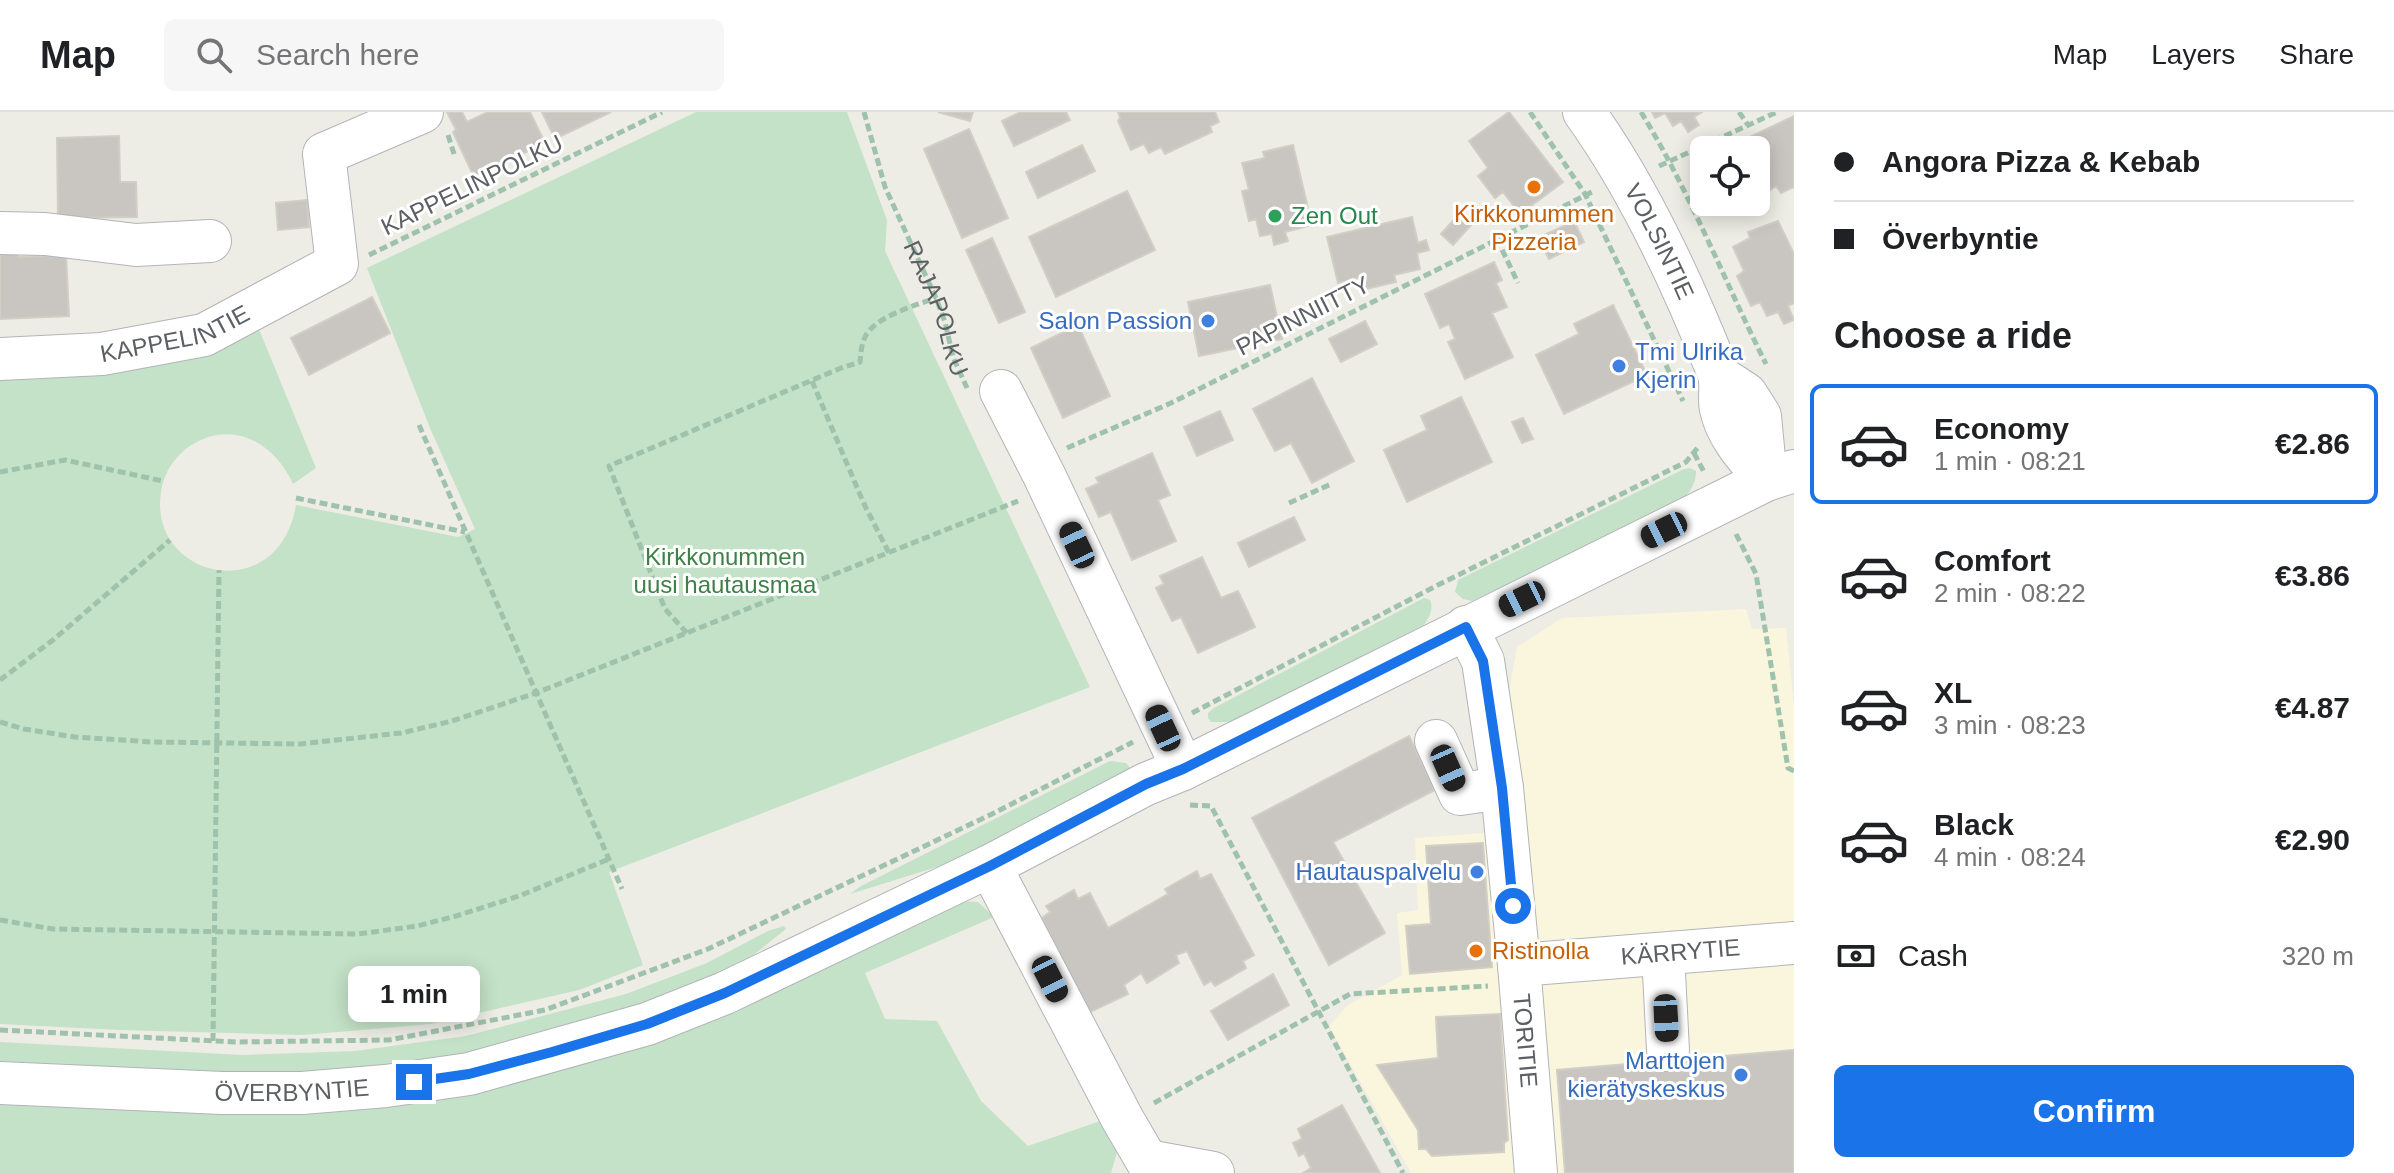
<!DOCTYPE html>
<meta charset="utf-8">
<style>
:root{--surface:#fff;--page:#f6f6f6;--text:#202124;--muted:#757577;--line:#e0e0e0;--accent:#1a73e8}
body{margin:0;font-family:Helvetica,sans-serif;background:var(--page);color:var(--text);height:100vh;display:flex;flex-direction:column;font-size:30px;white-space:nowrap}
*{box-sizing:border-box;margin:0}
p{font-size:26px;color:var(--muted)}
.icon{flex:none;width:44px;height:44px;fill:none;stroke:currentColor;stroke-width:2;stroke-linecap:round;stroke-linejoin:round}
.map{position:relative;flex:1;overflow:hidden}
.sheet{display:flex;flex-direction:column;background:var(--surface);width:600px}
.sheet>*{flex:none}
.hud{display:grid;align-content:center;height:176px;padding:0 40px;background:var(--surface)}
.buttons{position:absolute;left:1690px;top:24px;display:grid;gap:16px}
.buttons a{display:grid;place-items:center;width:80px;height:80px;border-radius:12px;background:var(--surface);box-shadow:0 4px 20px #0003;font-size:40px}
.end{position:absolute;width:36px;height:36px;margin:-18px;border:10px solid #1a73e8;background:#fff;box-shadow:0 0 0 4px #fff}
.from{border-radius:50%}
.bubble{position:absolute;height:56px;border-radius:12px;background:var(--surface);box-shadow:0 4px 20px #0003;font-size:26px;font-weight:700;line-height:56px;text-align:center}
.car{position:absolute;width:24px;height:48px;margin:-24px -12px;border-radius:10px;box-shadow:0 0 6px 2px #0007;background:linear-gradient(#222 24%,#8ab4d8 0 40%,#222 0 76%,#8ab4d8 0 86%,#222 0)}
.hud b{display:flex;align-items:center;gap:28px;height:76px;font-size:30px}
.hud b+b{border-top:2px solid var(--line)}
.hud i{width:20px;height:20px;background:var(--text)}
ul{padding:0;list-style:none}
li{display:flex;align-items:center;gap:24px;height:120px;margin:0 16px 12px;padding:0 24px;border:4px solid transparent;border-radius:12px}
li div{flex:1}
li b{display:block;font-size:30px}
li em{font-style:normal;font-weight:700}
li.selected{border-color:var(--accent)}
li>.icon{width:72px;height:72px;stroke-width:1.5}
h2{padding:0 40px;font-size:36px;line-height:96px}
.pay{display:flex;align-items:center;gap:20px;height:88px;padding:0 40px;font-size:30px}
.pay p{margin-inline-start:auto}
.cta{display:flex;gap:16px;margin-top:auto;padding:16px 40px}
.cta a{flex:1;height:92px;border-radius:12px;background:var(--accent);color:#fff;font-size:32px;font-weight:700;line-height:92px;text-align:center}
header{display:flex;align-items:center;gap:48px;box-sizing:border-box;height:112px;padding:0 40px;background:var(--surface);border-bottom:2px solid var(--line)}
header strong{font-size:38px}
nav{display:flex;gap:44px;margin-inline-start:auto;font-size:28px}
.search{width:560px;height:72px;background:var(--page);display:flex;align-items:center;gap:20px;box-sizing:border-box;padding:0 28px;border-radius:12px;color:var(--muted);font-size:30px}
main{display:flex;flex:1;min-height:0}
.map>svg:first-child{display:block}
</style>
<header>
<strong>Map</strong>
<div class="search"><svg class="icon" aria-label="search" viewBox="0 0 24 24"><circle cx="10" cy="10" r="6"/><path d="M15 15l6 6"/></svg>Search here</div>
<nav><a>Map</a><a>Layers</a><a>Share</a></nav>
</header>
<main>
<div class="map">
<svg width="1794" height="1061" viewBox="0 0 1794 1061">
<rect width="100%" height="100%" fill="#edece5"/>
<path fill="#faf6dd" d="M1746 497 1752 517 1786 516 1794 594V1061H1411L1329 914 1348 893 1402 863 1397 801 1418 798 1415 726 1484 721 1517 535 1562 506Z"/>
<path fill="#c4e2c7" d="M696 0H847L887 108 885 139 1090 575 609 760 643 853 579 878 431 912 303 923 120 918 0 912V259L258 215 316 356 293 372C276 333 235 307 193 332 178 341 165 358 162 375 142 465 278 499 296 393L458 425 475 417 430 316 367 156Z
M1690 356 1696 359C1696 373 1689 381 1679 391L1472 489 1463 487 1455 480 1458 468 1684 357Z
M1424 486 1430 488C1434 498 1429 505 1424 513L1241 606 1228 610H1211L1208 606V601L1214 596Z
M1110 649 1126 651 1130 656V661L953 750 850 782 861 774Z
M955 789 978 790 994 805 865 861 885 907 937 909 981 989 1028 1034 1106 1007 1119 1033 1111 1061H0V985L421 987Z
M784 814 786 817 737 856 637 898 503 936 372 956 289 962H233L0 949V930L242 943 355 939 466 924 626 882 707 851 768 819Z"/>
<path fill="#c9c6c1" stroke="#d1cec4" stroke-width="2" d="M447 0H462L467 10 488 0H530L545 31 474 65 453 20 456 18Z
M542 0H611L555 27Z
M938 0H973L970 9Z
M1021 0H1066L1070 8 1014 34 1002 9Z
M1118 0H1215L1219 10 1210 14 1212 20 1165 42 1161 35 1149 41 1144 32 1131 38 1118 9 1120 6Z
M1509 0 1563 70 1520 102 1503 80 1495 86 1478 64 1488 56 1469 29Z
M1652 0H1702L1694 5 1699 13 1688 20 1681 9 1673 14 1665 1 1655 6Z
M1794 4V75L1781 81 1776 74 1767 80 1763 73 1756 76V38H1728L1727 36Z
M969 17 1008 106 962 126 924 37Z
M119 24 120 70H136L137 105 58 106 57 26Z
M1082 33 1095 59 1038 86 1026 60Z
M1293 33 1312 113 1285 120 1288 129 1274 133 1272 122 1260 124 1256 107 1249 109 1242 79 1249 78 1242 51 1265 46 1263 40Z
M1127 79 1155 138 1056 185 1029 125Z
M307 88 309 115 278 118 276 91Z
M1460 101 1472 112 1453 133 1441 122Z
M1412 105 1418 131 1426 128 1429 138 1417 141 1420 157 1394 163 1396 170 1366 177 1363 165 1338 171 1327 125Z
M1574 109 1584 130 1549 147 1538 126Z
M1778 109 1794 142V191L1788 194 1794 208 1784 212 1778 200 1767 204 1760 190 1751 194 1737 164 1744 159 1733 135 1750 126 1748 120Z
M992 126 1025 200 999 211 966 138Z
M0 130H18V145L66 143 69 204 0 207Z
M1494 150 1502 168 1496 171 1507 195 1492 201 1513 245 1465 267 1448 230 1455 227 1449 212 1440 216 1425 182Z
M1270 173 1282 227 1199 244 1188 190Z
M372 185 390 221 309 263 291 226Z
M1613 193 1647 263 1564 302 1536 243 1579 222 1574 212Z
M1365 209 1377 232 1341 250 1329 227Z
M1078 213 1110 284 1063 306 1031 236Z
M1312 266 1354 349 1312 371 1291 331 1275 339 1253 297Z
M1461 285 1492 350 1407 390 1384 338 1427 318 1421 304Z
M1220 299 1233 328 1197 344 1184 315Z
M1523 306 1533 327 1522 331 1512 310Z
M1152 341 1170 383 1158 388 1176 429 1132 448 1111 400 1099 405 1086 377 1099 371 1096 366Z
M1294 405 1305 428 1249 455 1238 431Z
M1202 445 1221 486 1238 479 1255 515 1198 541 1181 505 1172 509 1156 476 1164 472 1160 464Z
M1409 624 1435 678 1333 730 1385 821 1329 853 1252 706Z
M1483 731 1492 855 1410 862 1406 814 1431 812 1426 734Z
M1197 759 1200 767 1211 762 1254 843 1243 849 1246 856 1215 874 1211 869 1204 873 1187 839 1176 843 1179 851 1147 871 1141 861 1124 873 1128 882 1088 901 1042 806 1050 800 1046 794 1074 778 1078 787 1090 781 1108 816 1168 782 1165 777Z
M1273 862 1289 893 1228 928 1211 899Z
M1500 902 1508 1028 1504 1031V1040L1432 1044 1426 1037H1419L1418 1018 1377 953 1438 946 1436 905Z
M1794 938V1061H1565L1557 958Z
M1342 993 1380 1061H1303L1311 1056 1304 1041 1299 1044 1293 1031 1302 1027 1298 1017Z"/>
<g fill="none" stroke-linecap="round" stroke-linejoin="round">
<g stroke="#b2b4b8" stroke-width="44">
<g id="minor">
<path id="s2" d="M1584 0C1638 75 1684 174 1718 260 1723 272 1718 285 1721 297 1727 325 1748 346 1766 368"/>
<path d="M0 121 45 122 136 133 210 129"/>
<path id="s3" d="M0 247 102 242 204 223 337 152 324 42 422 0"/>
<path d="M1720 265 1746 282 1760 304 1766 368"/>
<path d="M1001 279 1044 363 1183 657"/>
<path id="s4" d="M1466 515 1483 549 1502 676 1519 853 1536 1061"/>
<path d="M1436 629 1460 682 1502 676"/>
<path d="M990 754 1123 1008 1147 1049 1213 1061"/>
<path d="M1663 842 1668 938"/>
<path id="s5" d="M1519 853 1794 831"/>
<path id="s6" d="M0 971 222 981H302L386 974 469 962 647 912 725 881 990 754 1146 672 1183 657 1766 368 1794 359"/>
</g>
</g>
<g stroke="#9ec2ab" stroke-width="5" stroke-dasharray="8 4" stroke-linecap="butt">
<path id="s1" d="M864 0 885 75 936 186 945 210 953 245 967 276"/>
<path d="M1530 0 1585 82 1683 289"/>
<path d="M1641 0C1690 80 1724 168 1766 252"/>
<path d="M1739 0 1748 13"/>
<path d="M448 23 455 45"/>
<path d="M1659 54 1777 0"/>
<path d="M1497 127 1518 171"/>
<path d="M369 143 662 0"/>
<path d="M812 269 864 392 889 441"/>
<path d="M419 313 622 777"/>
<path d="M1067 336 1171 291 1594 79"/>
<path d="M1694 341 1704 360"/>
<path d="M0 360 65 348 163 369"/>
<path d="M296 386 465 420"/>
<path d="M1289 391 1331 372"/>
<path d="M1736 422 1756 462 1788 656 1794 659"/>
<path d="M687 521 665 497 609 354 841 256 860 250C861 242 861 233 865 225 874 205 916 193 936 186"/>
<path d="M0 568 53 528 170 428"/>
<path d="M1192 601 1436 474 1686 350 1699 334"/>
<path d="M0 610 24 617 75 625 152 630 300 632 401 621 452 609 536 581 1018 389"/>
<path d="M1190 693 1211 694 1403 1061"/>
<path d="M0 808 53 817 358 822 417 814 456 804 519 784 609 747"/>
<path d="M0 918 236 930 389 928 545 898 708 837 992 702 1133 630"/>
<path d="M213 929 219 458"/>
<path d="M1154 991 1350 882 1488 874"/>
</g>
<use href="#minor" stroke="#fff" stroke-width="42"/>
</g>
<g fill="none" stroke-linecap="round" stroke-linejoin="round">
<path stroke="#1a73e8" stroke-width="10" d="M414 970 469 962 552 940 647 912 725 881 990 754 1146 672 1183 657 1466 515 1483 549 1502 676 1513 794"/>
</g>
<g fill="#e8710a" stroke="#fff" stroke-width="3">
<circle cx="1534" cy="75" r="8"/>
<circle cx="1476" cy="839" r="8"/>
</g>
<circle fill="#2e9e5b" stroke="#fff" stroke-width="3" cx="1275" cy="104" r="8"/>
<g fill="#3f7fe0" stroke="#fff" stroke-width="3">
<circle cx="1208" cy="209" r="8"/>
<circle cx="1619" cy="254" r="8"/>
<circle cx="1477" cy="760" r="8"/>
<circle cx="1741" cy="963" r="8"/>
</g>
<g text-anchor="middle" stroke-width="6" stroke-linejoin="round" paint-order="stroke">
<g font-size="24" fill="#5c5f63" stroke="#fff">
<text transform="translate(472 73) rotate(-26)" y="8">KAPPELINPOLKU</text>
<text dy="8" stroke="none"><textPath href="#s2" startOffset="150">VOLSINTIE</textPath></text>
<text dy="8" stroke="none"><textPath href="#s1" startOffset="210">RAJAPOLKU</textPath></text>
<text transform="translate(1303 204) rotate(-27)" y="8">PAPINNIITTY</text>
<text dy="8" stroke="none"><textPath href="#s3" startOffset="178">KAPPELINTIE</textPath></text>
<text dy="8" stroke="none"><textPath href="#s5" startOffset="162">KÄRRYTIE</textPath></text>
<text dy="8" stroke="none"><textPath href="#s4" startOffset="420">TORITIE</textPath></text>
<text dy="8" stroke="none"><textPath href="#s6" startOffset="292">ÖVERBYNTIE</textPath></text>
</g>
<g font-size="24" fill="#c56008" stroke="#fff">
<text x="1534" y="110">Kirkkonummen<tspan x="1534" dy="28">Pizzeria</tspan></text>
<text x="1492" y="847" text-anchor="start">Ristinolla</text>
</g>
<g font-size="24" fill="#27864d" stroke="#fff" text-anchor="start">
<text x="1291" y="112">Zen Out</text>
</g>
<g font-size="24" fill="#366cbe" stroke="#fff" text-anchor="end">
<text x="1192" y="217">Salon Passion</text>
<text x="1635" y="248" text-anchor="start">Tmi Ulrika<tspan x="1635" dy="28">Kjerin</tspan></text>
<text x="1461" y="768">Hautauspalvelu</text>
<text x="1725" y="957">Marttojen<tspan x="1725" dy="28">kierätyskeskus</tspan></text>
</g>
<g font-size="24" fill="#3f8048" stroke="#fff">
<text x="725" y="453">Kirkkonummen<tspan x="725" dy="28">uusi hautausmaa</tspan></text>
</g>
</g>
</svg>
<div class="buttons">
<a><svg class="icon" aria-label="locate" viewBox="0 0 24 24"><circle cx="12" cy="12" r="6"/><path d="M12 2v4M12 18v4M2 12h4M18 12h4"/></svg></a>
</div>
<i class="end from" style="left:1513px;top:794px"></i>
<i class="end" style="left:414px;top:970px"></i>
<div class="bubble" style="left:348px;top:854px;width:132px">1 min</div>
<i class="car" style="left:1664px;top:418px;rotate:244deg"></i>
<i class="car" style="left:1077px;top:433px;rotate:335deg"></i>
<i class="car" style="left:1522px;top:487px;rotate:244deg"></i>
<i class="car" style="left:1163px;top:616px;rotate:335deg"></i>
<i class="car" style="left:1448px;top:656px;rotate:156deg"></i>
<i class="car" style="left:1050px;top:867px;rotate:153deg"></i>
<i class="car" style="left:1666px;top:906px;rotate:177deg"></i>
</div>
<section class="sheet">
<div class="hud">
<b><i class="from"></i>Angora Pizza &amp; Kebab</b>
<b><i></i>Överbyntie</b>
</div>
<h2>Choose a ride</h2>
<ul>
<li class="selected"><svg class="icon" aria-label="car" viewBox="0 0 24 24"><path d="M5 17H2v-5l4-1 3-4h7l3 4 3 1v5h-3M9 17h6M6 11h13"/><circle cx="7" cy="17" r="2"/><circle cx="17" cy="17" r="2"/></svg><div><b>Economy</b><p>1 min · 08:21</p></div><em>€2.86</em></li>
<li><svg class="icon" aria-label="car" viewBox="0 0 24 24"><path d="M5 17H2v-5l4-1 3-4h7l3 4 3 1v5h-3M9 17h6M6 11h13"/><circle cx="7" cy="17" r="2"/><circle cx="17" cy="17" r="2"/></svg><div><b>Comfort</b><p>2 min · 08:22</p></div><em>€3.86</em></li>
<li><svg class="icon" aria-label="car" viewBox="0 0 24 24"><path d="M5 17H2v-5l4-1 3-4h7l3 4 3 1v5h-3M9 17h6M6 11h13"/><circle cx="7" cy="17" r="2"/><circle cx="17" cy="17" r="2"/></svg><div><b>XL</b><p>3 min · 08:23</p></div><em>€4.87</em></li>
<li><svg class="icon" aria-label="car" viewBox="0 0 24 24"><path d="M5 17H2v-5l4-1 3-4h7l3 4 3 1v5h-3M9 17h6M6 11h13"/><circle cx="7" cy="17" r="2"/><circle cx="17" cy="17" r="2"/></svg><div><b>Black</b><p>4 min · 08:24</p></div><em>€2.90</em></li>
</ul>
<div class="pay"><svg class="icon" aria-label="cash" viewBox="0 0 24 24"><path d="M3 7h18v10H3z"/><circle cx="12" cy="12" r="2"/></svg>Cash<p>320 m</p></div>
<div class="cta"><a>Confirm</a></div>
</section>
</main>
